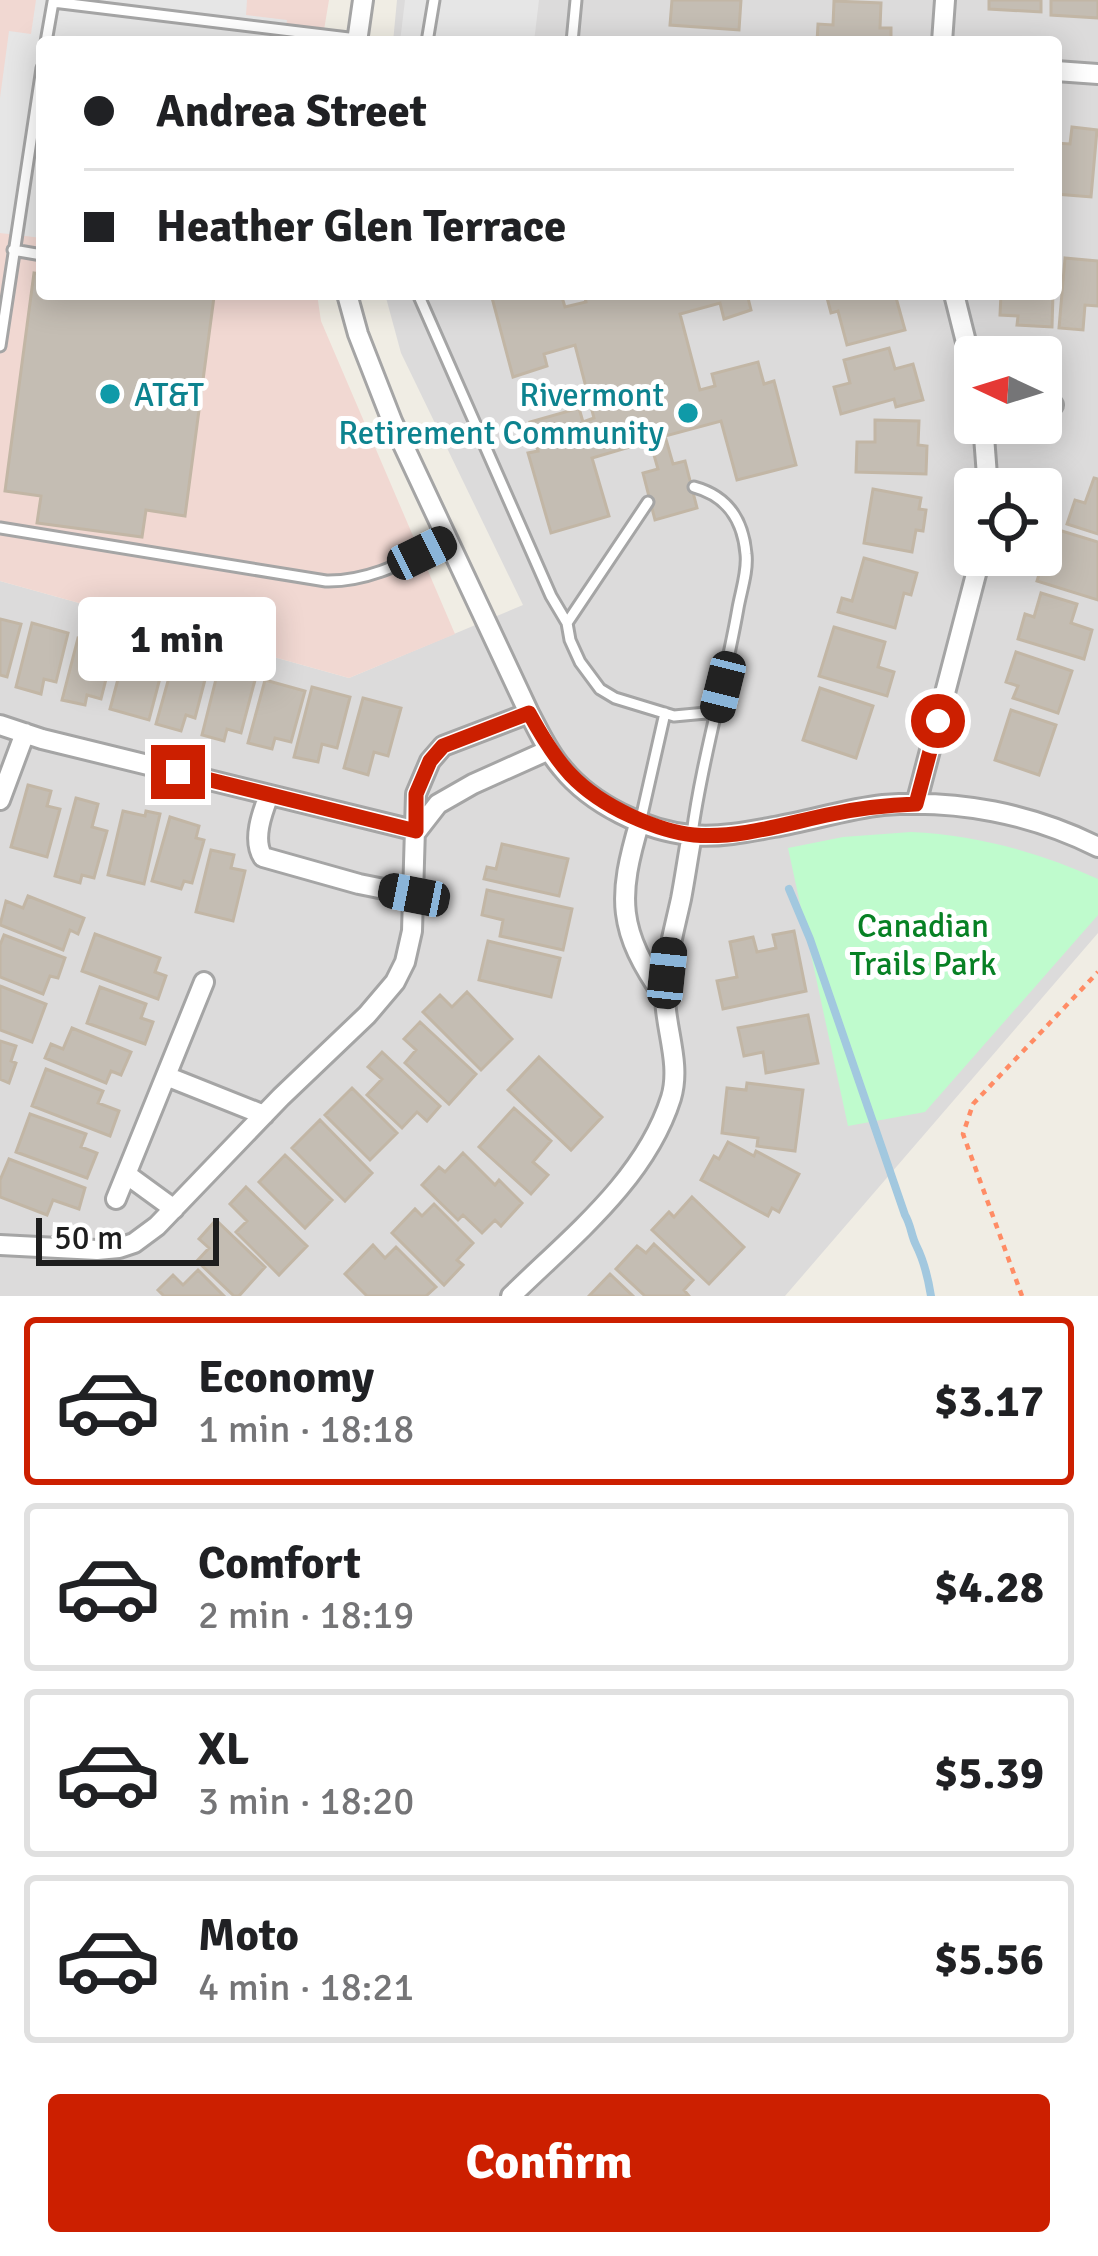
<!DOCTYPE html>
<meta charset="utf-8">
<style>
:root{--surface:#fff;--page:#f2f2f2;--text:#202124;--muted:#757577;--line:#e0e0e0;--accent:#cc1f00}
body{margin:0;font-family:Signika,sans-serif;background:var(--page);color:var(--text);height:100vh;display:flex;flex-direction:column;font-size:45px;white-space:nowrap}
*{box-sizing:border-box;margin:0}
p{font-size:39px;color:var(--muted)}
.icon{flex:none;width:66px;height:66px;fill:none;stroke:currentColor;stroke-width:2;stroke-linecap:round;stroke-linejoin:round}
.map{position:relative;height:1296px;overflow:hidden}
.side{display:flex;flex-direction:column;background:var(--surface);flex:1}
.side>*{flex:none}
.top-card{position:absolute;left:36px;top:36px;width:1026px;height:264px;border-radius:12px;box-shadow:0 6px 30px #0003;display:grid;align-content:center;height:264px;padding:0 48px;background:var(--surface)}
.needle{width:78px;rotate:274deg}
.buttons{position:absolute;left:954px;top:336px;display:grid;gap:24px}
.buttons a{display:grid;place-items:center;width:108px;height:108px;border-radius:12px;background:var(--surface);box-shadow:0 6px 30px #0003;font-size:60px}
.scale{position:absolute;left:36px;bottom:30px;width:183px;box-sizing:border-box;padding-left:12px;border:6px solid #1e1e1e;border-top:0;font-size:33px;line-height:42px;white-space:nowrap;color:#1e1e1e;-webkit-text-stroke:9px #fff;paint-order:stroke}
.end{position:absolute;width:54px;height:54px;margin:-27px;border:15px solid #cc1f00;background:#fff;box-shadow:0 0 0 6px #fff}
.from{border-radius:50%}
.bubble{position:absolute;height:84px;border-radius:12px;background:var(--surface);box-shadow:0 6px 30px #0003;font-size:39px;font-weight:700;line-height:84px;text-align:center}
.car{position:absolute;width:36px;height:72px;margin:-36px -18px;border-radius:15px;box-shadow:0 0 9px 3px #0007;background:linear-gradient(#222 24%,#8ab4d8 0 40%,#222 0 76%,#8ab4d8 0 86%,#222 0)}
.top-card b{display:flex;align-items:center;gap:42px;height:114px;font-size:45px}
.top-card b+b{border-top:3px solid var(--line)}
.top-card i{width:30px;height:30px;background:var(--text)}
ul{padding:21px 0 0;list-style:none}
li{display:flex;align-items:center;gap:36px;height:168px;margin:0 24px 18px;padding:0 24px;border:6px solid var(--line);border-radius:12px}
li div{flex:1}
li b{display:block;font-size:45px}
li em{font-style:normal;font-weight:700}
li.current{border-color:var(--accent)}
li>.icon{width:108px;height:108px;stroke-width:1.5}
.action{display:flex;gap:24px;margin-top:auto;padding:24px 48px}
.action a{flex:1;height:138px;border-radius:12px;background:var(--accent);color:#fff;font-size:48px;font-weight:700;line-height:138px;text-align:center}
.map>svg:first-child{display:block}
</style>
<div class="map">
<svg width="1098" height="1296" viewBox="0 0 1098 1296">
<rect width="100%" height="100%" fill="#f0ede4"/>
<path fill="#dcdbdb" fill-rule="evenodd" d="M397 0H1098V933L785 1296H0V581L349 678 523 605 401 353 385 294H1056V42H393ZM975 357H1041V423H975ZM975 489H1041V555H975Z"/>
<path fill="#f1d8d2" d="M0 0H329L322 42H42V294H317L321 321 455 634 349 678 0 581Z"/>
<path fill="#bffbcd" d="M911 832C977 835 1038 852 1098 879V915L925 1112 848 1126 788 848 843 837Z"/>
<path fill="#e6e6e6" d="M36 0H247L246 15 287 20 284 42H42V238L0 233V98L9 31 31 34Z
M405 0H539L534 42H400Z"/>
<g fill="none" stroke-linecap="round" stroke-linejoin="round">
<path stroke="#a2c8df" stroke-width="8" d="M789 889 810 939 905 1215C911 1225 911 1235 916 1245 924 1261 928 1277 931 1296"/>
</g>
<path fill="#c4bdb3" stroke="#c2b6a5" stroke-width="3" d="M672 0H741L739 30 670 25Z
M989 0H1041V12L989 9Z
M1051 0H1098V18L1051 15Z
M834 1 881 3 880 28H891V42H817L818 24 833 25Z
M1072 127 1097 130 1091 197 1056 194V143L1070 144Z
M1065 258 1098 261V306L1085 305 1083 330 1059 328Z
M34 273 42 274V294H195L214 297 185 516 146 510 142 537 37 523 41 496 5 491Z
M491 294H561L565 307 586 302 584 294H747L751 310 724 319 720 303 680 314 700 390 715 386 712 374 758 362 764 384 774 381 796 465 737 480 721 421 665 436 673 464 685 461 697 508 655 520 643 473 658 469 650 441 592 458 609 516 551 533 528 453 538 451 530 422 579 408 583 422 594 418 575 345 544 354 547 366 513 377Z
M826 294H895L905 330 847 345 838 311 831 313Z
M1001 294H1053L1052 327 1017 325 1018 316 1000 315Z
M889 348 895 369 913 364 923 400 896 407 894 399 841 414 834 387 850 383 844 360Z
M875 420 919 421 918 445 927 446 926 474 856 472 857 442H875Z
M1094 478 1098 479V534L1067 524 1075 500 1085 503Z
M873 489 921 498 919 509 926 510 923 531 916 530 912 552 864 543Z
M1052 528 1098 542V600L1037 581 1043 561 1053 564 1056 553 1046 550Z
M864 558 917 573 911 595 904 593 895 628 838 612 842 598 852 601Z
M1041 593 1077 604 1071 623 1092 630 1084 659 1018 639 1025 614 1034 617Z
M0 619 21 624 7 677 0 675Z
M32 623 68 633 56 682 44 679 41 694 16 687Z
M834 627 885 642 878 667 894 672 887 696 819 676Z
M78 638 114 647 101 699 87 695 85 705 62 700Z
M126 649 165 659 149 720 110 709Z
M1016 652 1072 671 1058 713 1013 698 1018 686 1006 682Z
M173 663 207 672 195 718 186 715 181 731 156 724Z
M218 671 255 680 241 733 227 729 224 741 202 735Z
M265 680 305 691 291 742 275 738 272 749 248 743Z
M312 687 350 697 337 748 322 744 318 762 294 757Z
M820 688 873 706 856 758 803 740Z
M363 698 401 708 388 756 374 752 368 775 344 768Z
M1011 710 1056 725 1039 775 995 760Z
M28 785 51 791 47 806 60 809 47 857 11 847Z
M76 798 98 804 92 827 107 831 94 878 82 875 80 883 55 876Z
M123 811 145 816 146 811 160 814 144 884 108 875Z
M170 817 199 826 196 838 204 840 192 883 184 881 181 889 152 881Z
M502 844 568 859 559 896 484 879 487 867 496 869Z
M211 850 234 855 231 868 245 871 233 921 196 912Z
M487 890 572 909 563 950 500 936 503 920 482 915Z
M28 896 84 918 78 934 70 930 63 950 0 925 6 901 23 908Z
M794 931 806 991 723 1009 717 981 737 977 730 942 753 937 757 952 776 948 773 935Z
M95 934 160 958 155 972 166 976 158 999 82 971Z
M4 935 65 958 58 978 50 976 43 994 0 977V945Z
M488 941 560 958 551 997 479 980Z
M0 986 46 1004 32 1042 0 1030Z
M100 987 146 1004 141 1018 153 1022 145 1044 87 1023Z
M467 992 512 1039 481 1070 423 1012 440 995 452 1007Z
M808 1015 818 1063 766 1073 763 1052 744 1056 738 1028Z
M420 1022 476 1074 449 1104 405 1063 416 1050 404 1039Z
M72 1028 131 1052 121 1075 111 1071 106 1083 45 1058 51 1044 63 1049Z
M0 1041 16 1046 11 1061 16 1063 9 1083 0 1079Z
M382 1052 440 1106 427 1121 417 1112 402 1128 367 1095 382 1079 368 1067Z
M539 1057 602 1117 571 1150 508 1090Z
M46 1069 103 1091 98 1103 119 1111 110 1136 32 1106Z
M747 1083 803 1090 795 1151 757 1146 758 1138 722 1133 727 1088 746 1090Z
M352 1088 397 1133 370 1160 325 1115Z
M514 1108 551 1141 533 1162 548 1175 531 1194 479 1147Z
M30 1114 86 1134 81 1147 97 1153 87 1178 16 1152Z
M320 1120 372 1173 345 1201 292 1148Z
M728 1142 754 1156 756 1151 799 1174 779 1212 772 1208 768 1216 701 1180 714 1156 719 1159Z
M463 1153 495 1185 499 1180 522 1203 501 1226 495 1220 482 1233 463 1215 458 1220 422 1185 439 1167 445 1172Z
M285 1155 332 1200 305 1228 259 1182Z
M9 1159 85 1188 79 1209 53 1200 47 1215 0 1197V1180Z
M246 1187 307 1246 279 1275 236 1232 247 1221 230 1204Z
M692 1197 744 1247 709 1284 652 1230 669 1212 674 1217Z
M434 1204 473 1243 457 1260 463 1265 444 1285 392 1233 415 1209 422 1216Z
M216 1220 265 1267 239 1296H234L197 1261 209 1248 199 1239Z
M654 1244 693 1280 684 1290 689 1296H645L616 1269 637 1246 646 1253Z
M373 1245 385 1258 396 1247 436 1287 426 1296H367L345 1274Z
M198 1270 224 1296H164L158 1290 173 1275 183 1285Z
M610 1274 633 1296H589Z"/>
<g fill="none" stroke-linecap="round" stroke-linejoin="round">
<g stroke="#a5a5a5" stroke-width="15">
<path id="service" d="M46 42 53 2 357 39
M427 42 434 0
M572 42 576 0
M13 250 42 255
M418 294 551 596 567 623 570 640 580 662 600 689 615 698 674 716 717 712
M0 346 42 68
M0 528 326 581C371 582 410 559 450 540
M567 623 648 502
M641 819 665 713
M692 834C702 758 725 684 738 608 741 591 748 571 746 554 743 519 727 496 694 487"/>
</g>
<g stroke="#a5a5a5" stroke-width="24">
<path id="minor" d="M357 42 363 0
M942 42 945 0
M1056 71 1098 74
M347 294 358 334 392 421 529 713C539 732 548 752 562 768 591 804 646 831 691 835 717 838 748 832 774 827 810 821 846 809 883 805 957 799 1032 814 1098 847
M954 294 975 378
M1041 407 1053 405
M983 423 988 489
M0 725 42 739 417 831
M269 795C262 813 252 840 263 857L359 884 414 895
M0 800 25 733
M916 804 981 555
M640 821C617 898 617 930 665 998
M417 831 438 804 473 784 549 750
M166 1076 264 1115
M126 1174 174 1209
M116 1199 204 982
M0 1245 97 1250 119 1248 134 1243 157 1226 281 1097 367 1015 395 982 405 962 412 931 416 794 430 761 443 746 529 713
M511 1296C571 1237 645 1180 671 1098 681 1065 666 1031 665 998 664 965 674 931 681 899 685 878 688 856 692 835"/>
</g>
<path stroke="#ff8c65" stroke-width="4.5" stroke-dasharray="6 6" stroke-linecap="butt" d="M1022 1296 963 1134 973 1104 1098 972"/>
<use href="#service" stroke="#fff" stroke-width="9"/>
<use href="#minor" stroke="#fff" stroke-width="18"/>
</g>
<g fill="none" stroke-linecap="round" stroke-linejoin="round">
<path stroke="#cc1f00" stroke-width="15" d="M178 772 416 831V794L430 761 443 746 529 713C557 764 577 791 631 816 651 825 672 833 694 835 740 839 787 823 832 814 860 808 888 805 916 804L938 721"/>
</g>
<g fill="#0f9aa8" stroke="#fff" stroke-width="4.5">
<circle cx="110" cy="394" r="12"/>
<circle cx="688" cy="413" r="12"/>
</g>
<g text-anchor="middle" stroke-width="10" stroke-linejoin="round" paint-order="stroke">
<g font-size="33" fill="#0d838f" stroke="#fff" text-anchor="start">
<text x="134" y="406">AT&amp;T</text>
<text x="664" y="406" text-anchor="end">Rivermont<tspan x="664" dy="38">Retirement Community</tspan></text>
</g>
<g font-size="33" fill="#078124" stroke="#fff">
<text x="923" y="937">Canadian<tspan x="923" dy="38">Trails Park</tspan></text>
</g>
</g>
</svg>
<div class="buttons">
<a><svg class="needle" viewBox="-14 -14 28 28"><path d="M0-13l5 13h-10z" fill="#e53935"/><path d="M0 13l5-13h-10z" fill="#757577"/></svg></a>
<a><svg class="icon" aria-label="locate" viewBox="0 0 24 24"><circle cx="12" cy="12" r="6"/><path d="M12 2v4M12 18v4M2 12h4M18 12h4"/></svg></a>
</div>
<div class="scale">50 m</div>
<i class="end from" style="left:938px;top:721px"></i>
<i class="end" style="left:178px;top:772px"></i>
<div class="bubble" style="left:78px;top:597px;width:198px">1 min</div>
<i class="car" style="left:422px;top:553px;rotate:64deg"></i>
<i class="car" style="left:723px;top:687px;rotate:194deg"></i>
<i class="car" style="left:414px;top:895px;rotate:281deg"></i>
<i class="car" style="left:667px;top:973px;rotate:6deg"></i>
<div class="top-card">
<b><i class="from"></i>Andrea Street</b>
<b><i></i>Heather Glen Terrace</b>
</div>
</div>
<section class="side">
<ul>
<li class="current"><svg class="icon" aria-label="car" viewBox="0 0 24 24"><path d="M5 17H2v-5l4-1 3-4h7l3 4 3 1v5h-3M9 17h6M6 11h13"/><circle cx="7" cy="17" r="2"/><circle cx="17" cy="17" r="2"/></svg><div><b>Economy</b><p>1 min · 18:18</p></div><em>$3.17</em></li>
<li><svg class="icon" aria-label="car" viewBox="0 0 24 24"><path d="M5 17H2v-5l4-1 3-4h7l3 4 3 1v5h-3M9 17h6M6 11h13"/><circle cx="7" cy="17" r="2"/><circle cx="17" cy="17" r="2"/></svg><div><b>Comfort</b><p>2 min · 18:19</p></div><em>$4.28</em></li>
<li><svg class="icon" aria-label="car" viewBox="0 0 24 24"><path d="M5 17H2v-5l4-1 3-4h7l3 4 3 1v5h-3M9 17h6M6 11h13"/><circle cx="7" cy="17" r="2"/><circle cx="17" cy="17" r="2"/></svg><div><b>XL</b><p>3 min · 18:20</p></div><em>$5.39</em></li>
<li><svg class="icon" aria-label="car" viewBox="0 0 24 24"><path d="M5 17H2v-5l4-1 3-4h7l3 4 3 1v5h-3M9 17h6M6 11h13"/><circle cx="7" cy="17" r="2"/><circle cx="17" cy="17" r="2"/></svg><div><b>Moto</b><p>4 min · 18:21</p></div><em>$5.56</em></li>
</ul>
<div class="action"><a>Confirm</a></div>
</section>
